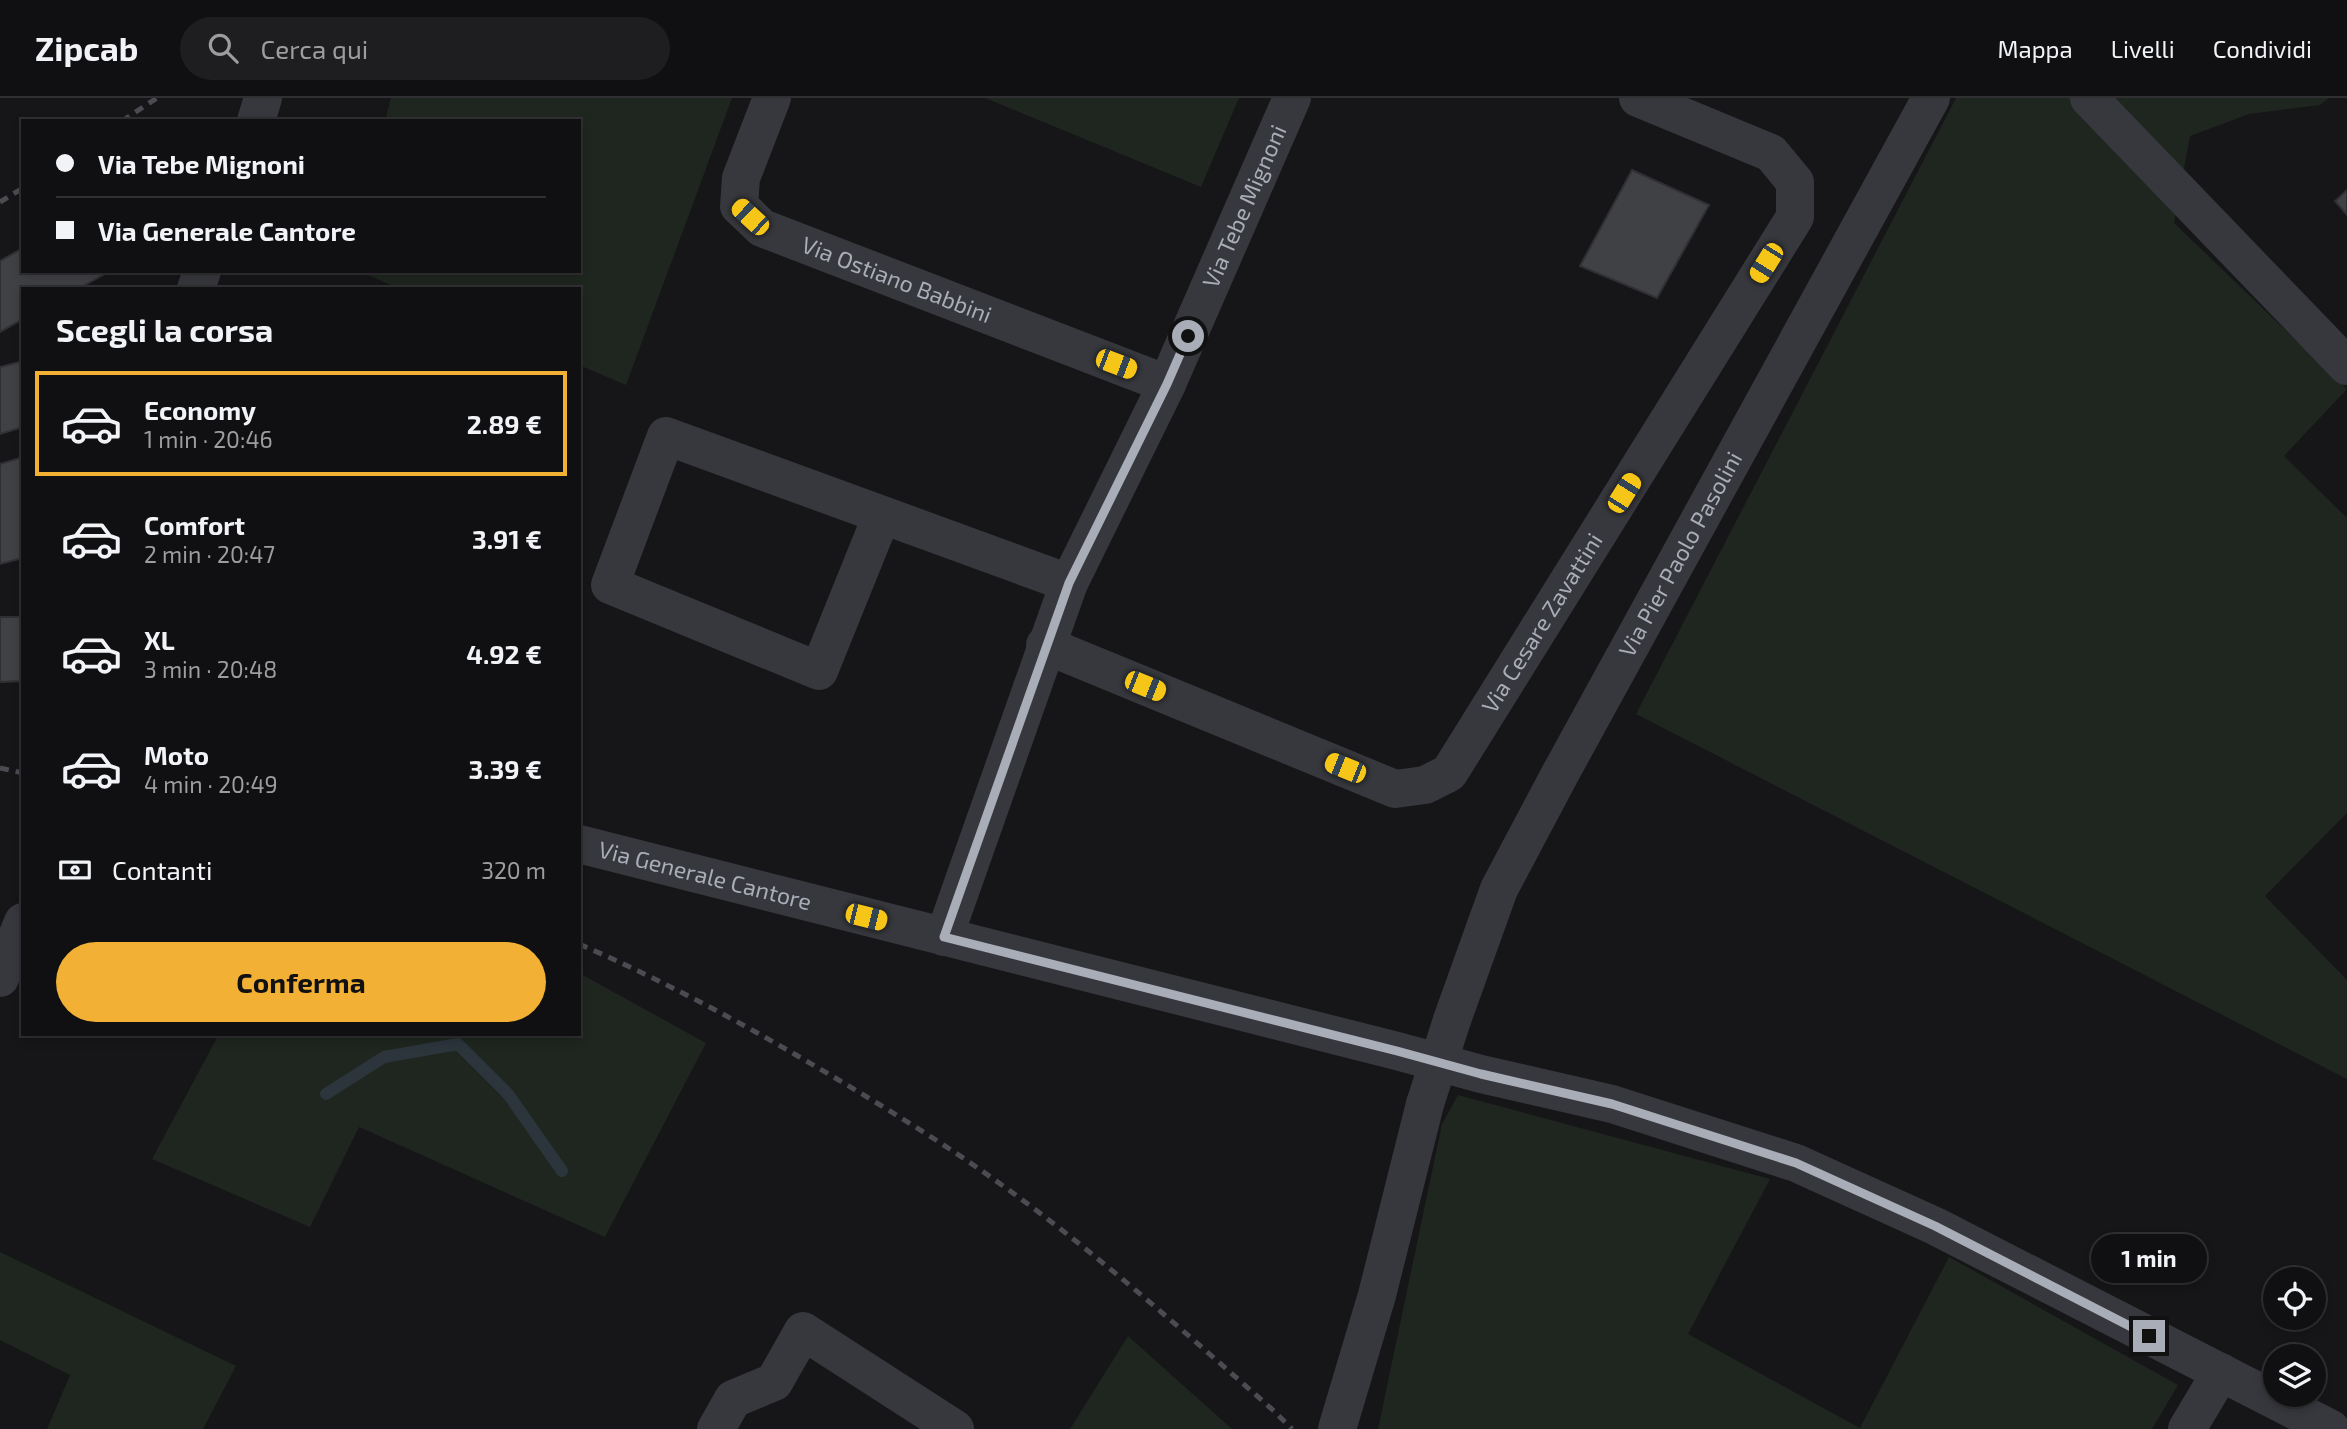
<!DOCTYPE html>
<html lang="it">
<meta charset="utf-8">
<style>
:root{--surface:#101012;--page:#1e1e20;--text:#f1f3f6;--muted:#9c9d9f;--line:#303032;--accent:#f2b134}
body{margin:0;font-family:"Exo 2",sans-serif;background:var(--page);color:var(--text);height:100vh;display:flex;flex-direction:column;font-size:26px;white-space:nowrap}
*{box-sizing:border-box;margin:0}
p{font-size:23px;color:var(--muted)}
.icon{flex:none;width:38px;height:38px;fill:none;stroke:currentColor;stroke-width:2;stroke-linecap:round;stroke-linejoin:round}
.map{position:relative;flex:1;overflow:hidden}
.drawer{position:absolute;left:21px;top:189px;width:560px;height:749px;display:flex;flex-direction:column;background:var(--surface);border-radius:0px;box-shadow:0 4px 10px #0003,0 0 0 2px var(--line)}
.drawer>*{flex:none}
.guide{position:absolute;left:21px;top:21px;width:560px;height:154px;border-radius:0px;box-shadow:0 4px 10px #0003,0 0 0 2px var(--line);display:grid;align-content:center;height:154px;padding:0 35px;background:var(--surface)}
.fabs{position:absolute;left:2263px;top:1169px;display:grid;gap:14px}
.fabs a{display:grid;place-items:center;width:63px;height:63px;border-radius:50%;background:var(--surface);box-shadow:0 4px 10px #0003,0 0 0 2px var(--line);font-size:35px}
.end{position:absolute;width:32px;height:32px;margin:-16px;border:9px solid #a8adb8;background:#111;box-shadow:0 0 0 4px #111}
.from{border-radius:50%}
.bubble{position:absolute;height:49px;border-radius:24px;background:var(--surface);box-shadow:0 4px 10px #0003,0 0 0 2px var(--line);font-size:23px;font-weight:700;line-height:49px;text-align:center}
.car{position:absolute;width:21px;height:42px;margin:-21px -10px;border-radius:9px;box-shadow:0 0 5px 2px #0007;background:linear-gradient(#f5c518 24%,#345 0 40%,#f5c518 0 76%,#345 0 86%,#f5c518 0)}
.guide b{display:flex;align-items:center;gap:24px;height:66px;font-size:26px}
.guide b+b{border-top:2px solid var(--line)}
.guide i{width:18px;height:18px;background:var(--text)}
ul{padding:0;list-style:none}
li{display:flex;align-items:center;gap:21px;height:105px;margin:0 14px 10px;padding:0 21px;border:4px solid transparent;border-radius:0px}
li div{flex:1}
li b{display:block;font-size:26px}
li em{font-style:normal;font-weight:700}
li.selected{border-color:var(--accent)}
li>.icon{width:63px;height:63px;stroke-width:1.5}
h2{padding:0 35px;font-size:32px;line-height:84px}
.pay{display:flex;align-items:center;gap:18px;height:77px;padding:0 35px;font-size:26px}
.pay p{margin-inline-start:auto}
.button{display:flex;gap:14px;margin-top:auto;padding:14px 35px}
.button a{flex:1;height:80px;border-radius:42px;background:var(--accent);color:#111;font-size:28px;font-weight:700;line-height:80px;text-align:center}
header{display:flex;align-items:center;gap:42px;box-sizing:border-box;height:98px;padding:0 35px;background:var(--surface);border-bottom:2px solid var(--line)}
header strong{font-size:33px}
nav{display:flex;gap:38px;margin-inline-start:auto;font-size:24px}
.search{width:490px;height:63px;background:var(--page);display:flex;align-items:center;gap:18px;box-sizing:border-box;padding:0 24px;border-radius:38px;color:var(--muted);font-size:26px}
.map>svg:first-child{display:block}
</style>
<header>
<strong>Zipcab</strong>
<div class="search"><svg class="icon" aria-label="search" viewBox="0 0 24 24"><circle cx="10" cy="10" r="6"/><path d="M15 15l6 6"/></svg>Cerca qui</div>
<nav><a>Mappa</a><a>Livelli</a><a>Condividi</a></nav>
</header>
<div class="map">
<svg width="2347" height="1331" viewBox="0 0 2347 1331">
<rect width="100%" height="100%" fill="#161618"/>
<path fill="#1e261f" d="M391 0H732L626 287 579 267V191H400L359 173H579V23H385Z
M985 0H1239L1201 89Z
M1956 0H2329L2320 7 2249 16 2190 38 2174 125 2347 291 2284 358 2347 420V715L2265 798 2347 882V981L1636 616Z
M579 875 706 945 605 1139 359 1029 310 1129 152 1061 219 936H579Z
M1458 997 1770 1081 1688 1236 1860 1330 1949 1159 2178 1287 2152 1331H1378L1442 1026Z
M0 1154 236 1268 203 1331H47L70 1277 0 1242Z
M1128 1238 1232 1331H1070Z"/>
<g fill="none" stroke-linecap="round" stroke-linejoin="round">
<path stroke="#2c353c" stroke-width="12" d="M326 996 384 959 458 946 508 996 562 1073"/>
</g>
<path fill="#404145" stroke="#303034" stroke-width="2" d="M1632 72 1709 107 1657 200 1580 168Z
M2347 92V117L2335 103Z
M23 150V173H110L78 191H23V221L0 234V163Z
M23 263V329L0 336V269Z
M23 359V460L0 466V366Z
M0 519H23V583L0 584Z"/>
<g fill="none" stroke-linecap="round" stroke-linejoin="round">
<g stroke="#37383d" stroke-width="38">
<path id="s1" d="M772 0 741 80 739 108 762 130 1167 286"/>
<path d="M2089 0 2347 268"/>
<path d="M256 23 263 0"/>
<path d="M196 191 202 173"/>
<path d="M882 417 819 573 610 487 666 338 1069 485"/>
<path id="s2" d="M1045 547 1395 691 1425 687 1449 675 1795 119V84L1771 55 1638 0"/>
<path id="s3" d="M579 746 1397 953 1481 976 1612 1006 1796 1065 1935 1128 2331 1331"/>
<path id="s4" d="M944 839 1069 485 1167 286 1292 0"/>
<path d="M0 880 23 824"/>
<path id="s5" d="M1452 922 1499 791 1560 676 1931 0"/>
<path d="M716 1331 733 1301 774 1284 803 1233 955 1331"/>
<path d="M1337 1331 1377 1197 1425 1006"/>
<path d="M2187 1331 2221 1274"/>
</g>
<path stroke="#4a4c52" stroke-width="5" stroke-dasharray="9 7" stroke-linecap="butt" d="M122 23 157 0
M0 104 23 90
M0 670 23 675
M579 846C669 885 753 931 837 981 894 1015 951 1050 1006 1090 1100 1158 1187 1236 1274 1313L1292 1331"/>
<path stroke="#37383d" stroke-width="38" d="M1425 1006 1452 922"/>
</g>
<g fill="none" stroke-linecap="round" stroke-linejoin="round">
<path stroke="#a8adb8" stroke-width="9" d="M1188 238 1167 286 1069 485 944 839 1397 953 1481 976 1612 1006 1796 1065 1935 1128 2149 1238"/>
</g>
<g text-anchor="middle" stroke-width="5" stroke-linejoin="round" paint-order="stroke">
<g font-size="23" fill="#a8adb8" stroke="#111113">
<text dy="8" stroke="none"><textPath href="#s4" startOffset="791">Via Tebe Mignoni</textPath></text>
<text dy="8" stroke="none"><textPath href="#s1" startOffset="290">Via Ostiano Babbini</textPath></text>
<text dy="8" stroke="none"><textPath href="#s5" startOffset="520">Via Pier Paolo Pasolini</textPath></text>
<text dy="8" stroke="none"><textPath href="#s2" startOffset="612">Via Cesare Zavattini</textPath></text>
<text dy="8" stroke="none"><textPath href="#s3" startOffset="130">Via Generale Cantore</textPath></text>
</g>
</g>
</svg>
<div class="fabs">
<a><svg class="icon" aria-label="locate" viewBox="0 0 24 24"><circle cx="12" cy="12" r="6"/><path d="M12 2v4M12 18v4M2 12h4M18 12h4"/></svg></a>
<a><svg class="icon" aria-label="layers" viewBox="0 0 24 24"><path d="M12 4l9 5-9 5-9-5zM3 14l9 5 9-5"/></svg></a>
</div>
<i class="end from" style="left:1188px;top:238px"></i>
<i class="end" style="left:2149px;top:1238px"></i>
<div class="bubble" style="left:2091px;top:1136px;width:116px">1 min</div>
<i class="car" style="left:750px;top:119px;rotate:313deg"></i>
<i class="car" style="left:1766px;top:165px;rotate:212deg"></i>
<i class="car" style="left:1116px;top:266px;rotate:111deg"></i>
<i class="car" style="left:1624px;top:395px;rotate:32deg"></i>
<i class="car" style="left:1145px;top:588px;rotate:112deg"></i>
<i class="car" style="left:1345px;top:670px;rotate:292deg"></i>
<i class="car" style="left:866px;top:819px;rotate:104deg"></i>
<div class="guide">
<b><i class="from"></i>Via Tebe Mignoni</b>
<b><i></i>Via Generale Cantore</b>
</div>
<section class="drawer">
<h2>Scegli la corsa</h2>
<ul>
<li class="selected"><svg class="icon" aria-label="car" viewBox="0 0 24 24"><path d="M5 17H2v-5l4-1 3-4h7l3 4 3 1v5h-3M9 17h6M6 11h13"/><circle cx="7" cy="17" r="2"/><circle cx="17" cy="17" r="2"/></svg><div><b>Economy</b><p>1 min · 20:46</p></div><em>2.89 €</em></li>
<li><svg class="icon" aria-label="car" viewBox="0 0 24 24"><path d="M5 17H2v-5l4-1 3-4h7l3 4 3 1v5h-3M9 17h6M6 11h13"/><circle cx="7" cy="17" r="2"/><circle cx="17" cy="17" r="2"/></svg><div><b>Comfort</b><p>2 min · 20:47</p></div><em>3.91 €</em></li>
<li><svg class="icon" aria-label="car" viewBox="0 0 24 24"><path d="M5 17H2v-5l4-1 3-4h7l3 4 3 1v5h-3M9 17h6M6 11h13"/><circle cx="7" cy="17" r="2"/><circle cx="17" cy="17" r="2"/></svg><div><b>XL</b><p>3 min · 20:48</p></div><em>4.92 €</em></li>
<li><svg class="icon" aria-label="car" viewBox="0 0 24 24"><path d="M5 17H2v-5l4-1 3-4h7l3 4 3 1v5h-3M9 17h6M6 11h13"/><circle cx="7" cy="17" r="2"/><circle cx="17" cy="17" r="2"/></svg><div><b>Moto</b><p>4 min · 20:49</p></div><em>3.39 €</em></li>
</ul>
<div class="pay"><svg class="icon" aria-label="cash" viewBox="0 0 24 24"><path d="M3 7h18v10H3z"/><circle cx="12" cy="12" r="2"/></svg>Contanti<p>320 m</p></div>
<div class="button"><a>Conferma</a></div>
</section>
</div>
